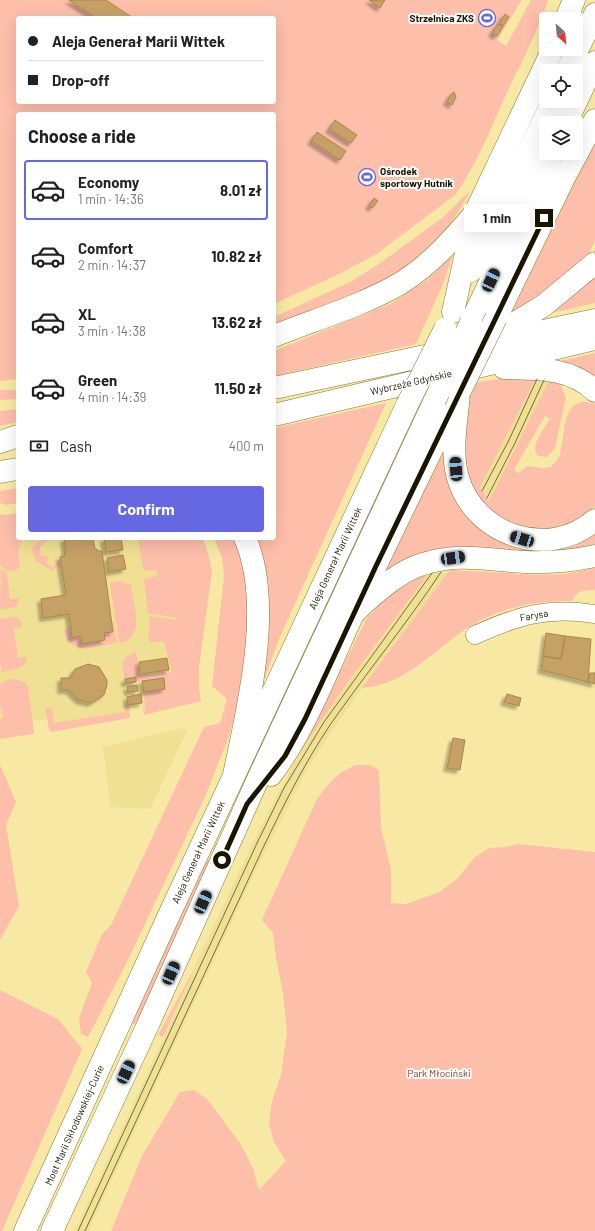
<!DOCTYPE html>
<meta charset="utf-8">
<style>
:root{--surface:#fff;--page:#f2f2f2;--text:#222;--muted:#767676;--line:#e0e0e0;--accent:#6668e1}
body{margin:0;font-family:Barlow,sans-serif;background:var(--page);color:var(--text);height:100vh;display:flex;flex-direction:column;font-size:15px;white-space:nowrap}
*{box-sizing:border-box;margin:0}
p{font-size:13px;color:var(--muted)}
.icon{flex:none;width:22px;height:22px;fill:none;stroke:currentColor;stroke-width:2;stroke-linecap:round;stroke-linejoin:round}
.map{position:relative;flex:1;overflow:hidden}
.sheet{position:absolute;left:16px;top:112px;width:260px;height:428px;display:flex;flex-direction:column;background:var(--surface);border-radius:4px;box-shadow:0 4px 16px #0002}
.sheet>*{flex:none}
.top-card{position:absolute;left:16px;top:16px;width:260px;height:88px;border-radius:4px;box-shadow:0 4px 16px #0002;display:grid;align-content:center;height:88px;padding:0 12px;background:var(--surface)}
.needle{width:26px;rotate:153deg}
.buttons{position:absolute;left:539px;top:12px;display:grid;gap:8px}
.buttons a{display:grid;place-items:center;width:44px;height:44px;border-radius:4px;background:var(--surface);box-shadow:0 4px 16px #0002;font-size:20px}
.end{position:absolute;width:18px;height:18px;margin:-9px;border:5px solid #1a1500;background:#fff;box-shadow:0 0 0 2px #fff}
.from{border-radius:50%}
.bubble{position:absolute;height:28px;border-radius:4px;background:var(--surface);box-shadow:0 4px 16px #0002;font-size:13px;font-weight:700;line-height:28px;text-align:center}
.car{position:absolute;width:12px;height:24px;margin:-12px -6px;border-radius:5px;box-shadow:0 0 3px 1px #0007;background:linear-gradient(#222 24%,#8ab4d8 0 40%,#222 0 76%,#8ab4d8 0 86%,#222 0)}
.top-card b{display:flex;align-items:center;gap:14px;height:38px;font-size:15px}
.top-card b+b{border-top:1px solid var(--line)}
.top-card i{width:10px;height:10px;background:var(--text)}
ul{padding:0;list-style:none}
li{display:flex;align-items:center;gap:12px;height:60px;margin:0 8px 6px;padding:0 4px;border:2px solid transparent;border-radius:4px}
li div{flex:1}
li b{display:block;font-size:15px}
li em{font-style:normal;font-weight:700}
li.selected{border-color:var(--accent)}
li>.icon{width:36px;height:36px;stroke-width:1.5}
h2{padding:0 12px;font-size:18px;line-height:48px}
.pay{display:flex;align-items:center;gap:10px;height:44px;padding:0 12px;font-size:15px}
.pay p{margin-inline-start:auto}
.button{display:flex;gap:8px;margin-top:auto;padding:8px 12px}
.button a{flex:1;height:46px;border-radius:4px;background:var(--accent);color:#fff;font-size:16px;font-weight:700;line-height:46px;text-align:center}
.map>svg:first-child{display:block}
</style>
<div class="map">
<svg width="595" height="1231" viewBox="0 0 595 1231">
<defs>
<filter id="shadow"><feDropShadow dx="-3.5" dy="3.5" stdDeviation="1" flood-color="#0004"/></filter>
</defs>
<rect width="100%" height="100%" fill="#f7e9a4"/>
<path fill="#efe093" d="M535 379 549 381 490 502 480 487Z
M18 538H174L182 603 179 703 144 711 142 703 128 705 129 715 49 727 47 719 33 721 0 733V541Z
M449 572 362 688 321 747 304 775 253 876 88 1231H75L260 828 298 755 345 686 429 574Z
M183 728 187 731 151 807 147 809 110 807 105 759 102 747Z"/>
<path fill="#fdbeaa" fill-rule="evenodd" d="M0 0H522L497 40 506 46 531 0H548C537 34 520 65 505 97 490 130 476 166 455 195L378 253 341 273 274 304V114H18V379L0 381ZM18 18H274V102H18Z
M595 142V241L587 258 544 296 506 317 582 162Z
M471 190 445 233 398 278 274 331V317L350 282 376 266 442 218Z
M453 255 443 284 416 344 274 376V351L390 304 426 281Z
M595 273V303L543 315Z
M595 353V380L552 363Z
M511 377 536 378 480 487 489 501 549 381 558 382 561 386 566 397 555 448 547 457 538 456C529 446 544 429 550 419L545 416 514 470 519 473 527 466 543 468 551 467C554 463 559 459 560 454 566 432 561 393 595 404V506L581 519 558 529H524L489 512 475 494 465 467 464 434 466 407 477 382Z
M0 390H18V399L0 400Z
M426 401 247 787 241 784 418 403Z
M386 403 279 639 258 697 256 538H274V428Z
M18 409V422L0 426V411Z
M446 436 479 527 496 540 515 546 595 529V544C588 546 582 549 575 551 530 561 483 540 437 549 416 553 397 563 380 576Z
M18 488V503L7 505 0 503V491Z
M18 513V538H23L18 551 20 566 17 570 7 571 0 565V514L7 515Z
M55 538H66L47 541 40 547 41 555 50 557 46 563 53 568 60 557 62 566 56 567 53 571 36 561C25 543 41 540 55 538Z
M138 538H203L209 556 212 572 199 667V688L201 701 144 715 142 703 144 711 146 710 142 681 125 683 122 661 128 656 136 652 140 675 172 672 164 641 152 643 148 639 150 628 149 616 176 620 177 618 148 613 144 580 147 578 157 576V570L146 571 143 570Z
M214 538H235L245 565 249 640 240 698 229 736 205 797 126 964 88 1037 81 1034 79 1018 92 983 86 972 102 934 111 925 204 727 220 723 227 699 212 686 224 576 222 558Z
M595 568V590C586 590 575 590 573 601 540 600 509 606 479 621 440 642 410 685 362 688L450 570 540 575 565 574Z
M1 569 7 573 10 599 19 598 18 604 15 607 0 610Z
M430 572 345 686 298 755 366 620 386 597 408 582Z
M120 581 131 585C133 604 147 640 119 643L110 583Z
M15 617C20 618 22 622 22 627L14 628 18 658 27 657 26 663 20 668 0 672 2 670 0 663V619Z
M112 622H114L117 643C96 646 69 658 64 629L71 628 72 637 81 636 82 644 105 641 104 633 113 631Z
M16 679 25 682 28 687 34 733 33 734 0 739V719L3 717 0 705V684L7 680Z
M125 705H129L130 718 51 732 49 729 45 708H52L54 723 125 712Z
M0 765 16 802 6 825 19 906 0 940Z
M356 765H370L379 770 381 827 391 870V903L406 904 440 892 458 878 475 857 489 848 506 847 518 844 595 852V1231H111L142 1156 180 1092 194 1090 207 1099 240 1143 253 1168 259 1190 286 1161 274 1142 269 1124 272 1101 281 1075 287 1032 283 993 276 958 273 933 262 920 316 801C328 784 336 773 356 765Z
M260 828 164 1035 163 1037 158 1035 193 971Z
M206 858 212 861 137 1025 130 1022Z
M0 990 58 1019 82 1049 2 1231H0Z"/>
<path fill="#c6a166" stroke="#aa864b" filter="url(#shadow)" d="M69 0H106L133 18H96Z
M369 0H385L380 8Z
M505 14 509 17 503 26 499 23Z
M498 24 503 27 497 36 492 33Z
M454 92 456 97 452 105 447 102 451 94Z
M335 120 357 135 351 143 329 129Z
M317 132 346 151 340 160 311 141Z
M374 198 378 201 372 208 369 206Z
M66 538H93L95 549H97V551H102L113 632 104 633 105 640 82 644 81 636 72 638 69 614 43 618 41 599 66 595 60 557 65 556 64 553H66L64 539Z
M104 538H121L123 550 106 552Z
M123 555 126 569 109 572 107 558Z
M546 633 565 636 561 659 543 656Z
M565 636 591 639 588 682 541 670 543 656 561 659Z
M167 658 169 670 140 674 139 662Z
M88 664 99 667 107 680V685L104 695 91 703 79 700 69 690H61V678H70L75 669Z
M590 673H595V684L588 682Z
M136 677V682L125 683V679Z
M164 678 165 689 144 692 142 681Z
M137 685 138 691 128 692 127 687Z
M141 694 142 703 128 705 127 697Z
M507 694 521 698 519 706 504 702Z
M453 738 465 740 460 770 447 768Z"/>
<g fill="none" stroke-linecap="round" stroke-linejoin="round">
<g stroke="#857835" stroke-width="19">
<path id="minor" d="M475 635C519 615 547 607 595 614"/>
</g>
<g stroke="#857835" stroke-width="23">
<path id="major" d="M566 19 574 0
M567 71 595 14
M566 123 595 62
M471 271 553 101
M453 312 475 213 553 49
M496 318 565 176 595 120
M471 322 552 153
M271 775C307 727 328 668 353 614 387 541 423 468 458 396
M25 1231 169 915 407 405
M52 1231 146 1029 258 779 435 400"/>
</g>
<g stroke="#857835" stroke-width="23">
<path id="highway" d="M488 335 513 324 543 306 595 263
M274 336C316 319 362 306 401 283 430 265 453 239 475 213
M504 368C537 369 570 367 595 391
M274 388 595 320
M459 393C457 421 450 450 458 478 475 536 549 560 595 520
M274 415 595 339
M0 442 18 436
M0 472 18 469
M354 613C370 597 398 572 420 565 457 552 488 560 525 562 549 563 572 561 595 556
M234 775C248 707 274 604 245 538"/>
</g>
<use href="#minor" stroke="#fff" stroke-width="18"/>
<use href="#major" stroke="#fff" stroke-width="22"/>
<use href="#highway" stroke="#fff" stroke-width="22"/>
<path stroke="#736b42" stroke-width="1" d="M595 254V253
M482 491 509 440 537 379
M487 498 515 443 544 380
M78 1231 258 841 284 788 324 722 432 573
M85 1231 263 848C283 806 304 764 330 725 366 673 406 625 441 572"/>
<g stroke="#857835" stroke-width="23" stroke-linecap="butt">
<path id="major-bridge" d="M459 393 496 318
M435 400 471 322
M407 405 445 329"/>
</g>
<use href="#major-bridge" stroke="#fff" stroke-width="22"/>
</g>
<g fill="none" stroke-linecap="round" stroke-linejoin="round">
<path stroke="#1a1500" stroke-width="5" d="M222 860 247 804 285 756 305 719 376 566 544 218"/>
</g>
<defs>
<g id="stadium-ring" transform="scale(0.9)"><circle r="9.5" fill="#fff" stroke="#6668e1" stroke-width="1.5"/><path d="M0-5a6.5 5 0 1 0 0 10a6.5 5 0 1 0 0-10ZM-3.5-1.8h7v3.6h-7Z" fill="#6668e1"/></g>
</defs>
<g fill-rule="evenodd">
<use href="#stadium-ring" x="487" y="18"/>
<use href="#stadium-ring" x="367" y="177"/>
</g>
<g text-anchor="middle" stroke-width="4" stroke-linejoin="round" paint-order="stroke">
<g font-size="10" font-weight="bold" fill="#1a1500" stroke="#fff" text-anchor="end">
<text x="474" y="22">Strzelnica ZKS</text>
<text x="380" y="175" text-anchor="start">Ośrodek<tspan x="380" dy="12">sportowy Hutnik</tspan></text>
</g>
<g font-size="10" fill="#1a1500" stroke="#fff">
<text transform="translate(411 382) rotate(-13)" y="4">Wybrzeże Gdyńskie</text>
<text transform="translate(335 558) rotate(-65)" y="4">Aleja Generał Marii Wittek</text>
<text transform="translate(534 615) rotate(-10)" y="4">Farysa</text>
<text transform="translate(198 852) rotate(-65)" y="4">Aleja Generał Marii Wittek</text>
<text transform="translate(74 1125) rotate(-66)" y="4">Most Marii Skłodowskiej-Curie</text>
</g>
<g font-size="10" fill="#7d331a" stroke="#fff">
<text x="439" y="1077">Park Młociński</text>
</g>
</g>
</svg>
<div class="buttons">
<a><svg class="needle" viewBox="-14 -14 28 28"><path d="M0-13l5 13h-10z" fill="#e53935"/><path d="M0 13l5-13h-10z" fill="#767676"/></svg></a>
<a><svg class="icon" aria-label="locate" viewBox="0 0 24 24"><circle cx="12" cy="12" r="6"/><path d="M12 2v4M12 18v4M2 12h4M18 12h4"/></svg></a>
<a><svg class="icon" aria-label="layers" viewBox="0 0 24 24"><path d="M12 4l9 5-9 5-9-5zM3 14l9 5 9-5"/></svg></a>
</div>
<i class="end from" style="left:222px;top:860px"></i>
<i class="end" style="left:544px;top:218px"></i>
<div class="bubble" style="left:464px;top:204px;width:66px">1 min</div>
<i class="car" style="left:491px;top:280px;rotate:25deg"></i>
<i class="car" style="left:456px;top:469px;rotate:356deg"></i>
<i class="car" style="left:522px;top:539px;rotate:287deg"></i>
<i class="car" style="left:453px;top:558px;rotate:82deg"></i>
<i class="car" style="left:203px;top:902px;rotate:24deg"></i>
<i class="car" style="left:171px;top:973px;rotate:24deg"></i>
<i class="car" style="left:126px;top:1072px;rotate:25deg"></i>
<div class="top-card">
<b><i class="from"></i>Aleja Generał Marii Wittek</b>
<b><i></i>Drop-off</b>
</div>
<section class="sheet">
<h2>Choose a ride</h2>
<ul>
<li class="selected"><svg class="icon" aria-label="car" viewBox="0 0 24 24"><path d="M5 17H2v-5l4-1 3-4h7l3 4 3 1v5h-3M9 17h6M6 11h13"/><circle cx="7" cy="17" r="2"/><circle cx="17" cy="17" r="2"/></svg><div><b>Economy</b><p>1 min · 14:36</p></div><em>8.01 zł</em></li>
<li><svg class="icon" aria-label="car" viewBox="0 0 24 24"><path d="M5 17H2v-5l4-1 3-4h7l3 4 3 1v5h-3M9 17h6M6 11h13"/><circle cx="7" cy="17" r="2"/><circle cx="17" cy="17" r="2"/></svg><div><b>Comfort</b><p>2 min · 14:37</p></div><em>10.82 zł</em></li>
<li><svg class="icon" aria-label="car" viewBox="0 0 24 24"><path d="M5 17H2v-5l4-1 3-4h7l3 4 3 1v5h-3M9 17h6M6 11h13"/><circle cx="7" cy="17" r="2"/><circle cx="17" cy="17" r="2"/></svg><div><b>XL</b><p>3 min · 14:38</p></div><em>13.62 zł</em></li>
<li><svg class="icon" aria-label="car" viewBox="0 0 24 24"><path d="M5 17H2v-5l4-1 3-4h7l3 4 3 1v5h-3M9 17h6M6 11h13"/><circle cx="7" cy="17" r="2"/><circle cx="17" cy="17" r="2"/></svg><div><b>Green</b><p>4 min · 14:39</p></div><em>11.50 zł</em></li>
</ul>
<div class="pay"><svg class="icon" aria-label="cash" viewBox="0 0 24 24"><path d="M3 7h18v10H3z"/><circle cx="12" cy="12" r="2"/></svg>Cash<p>400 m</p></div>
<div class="button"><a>Confirm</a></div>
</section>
</div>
